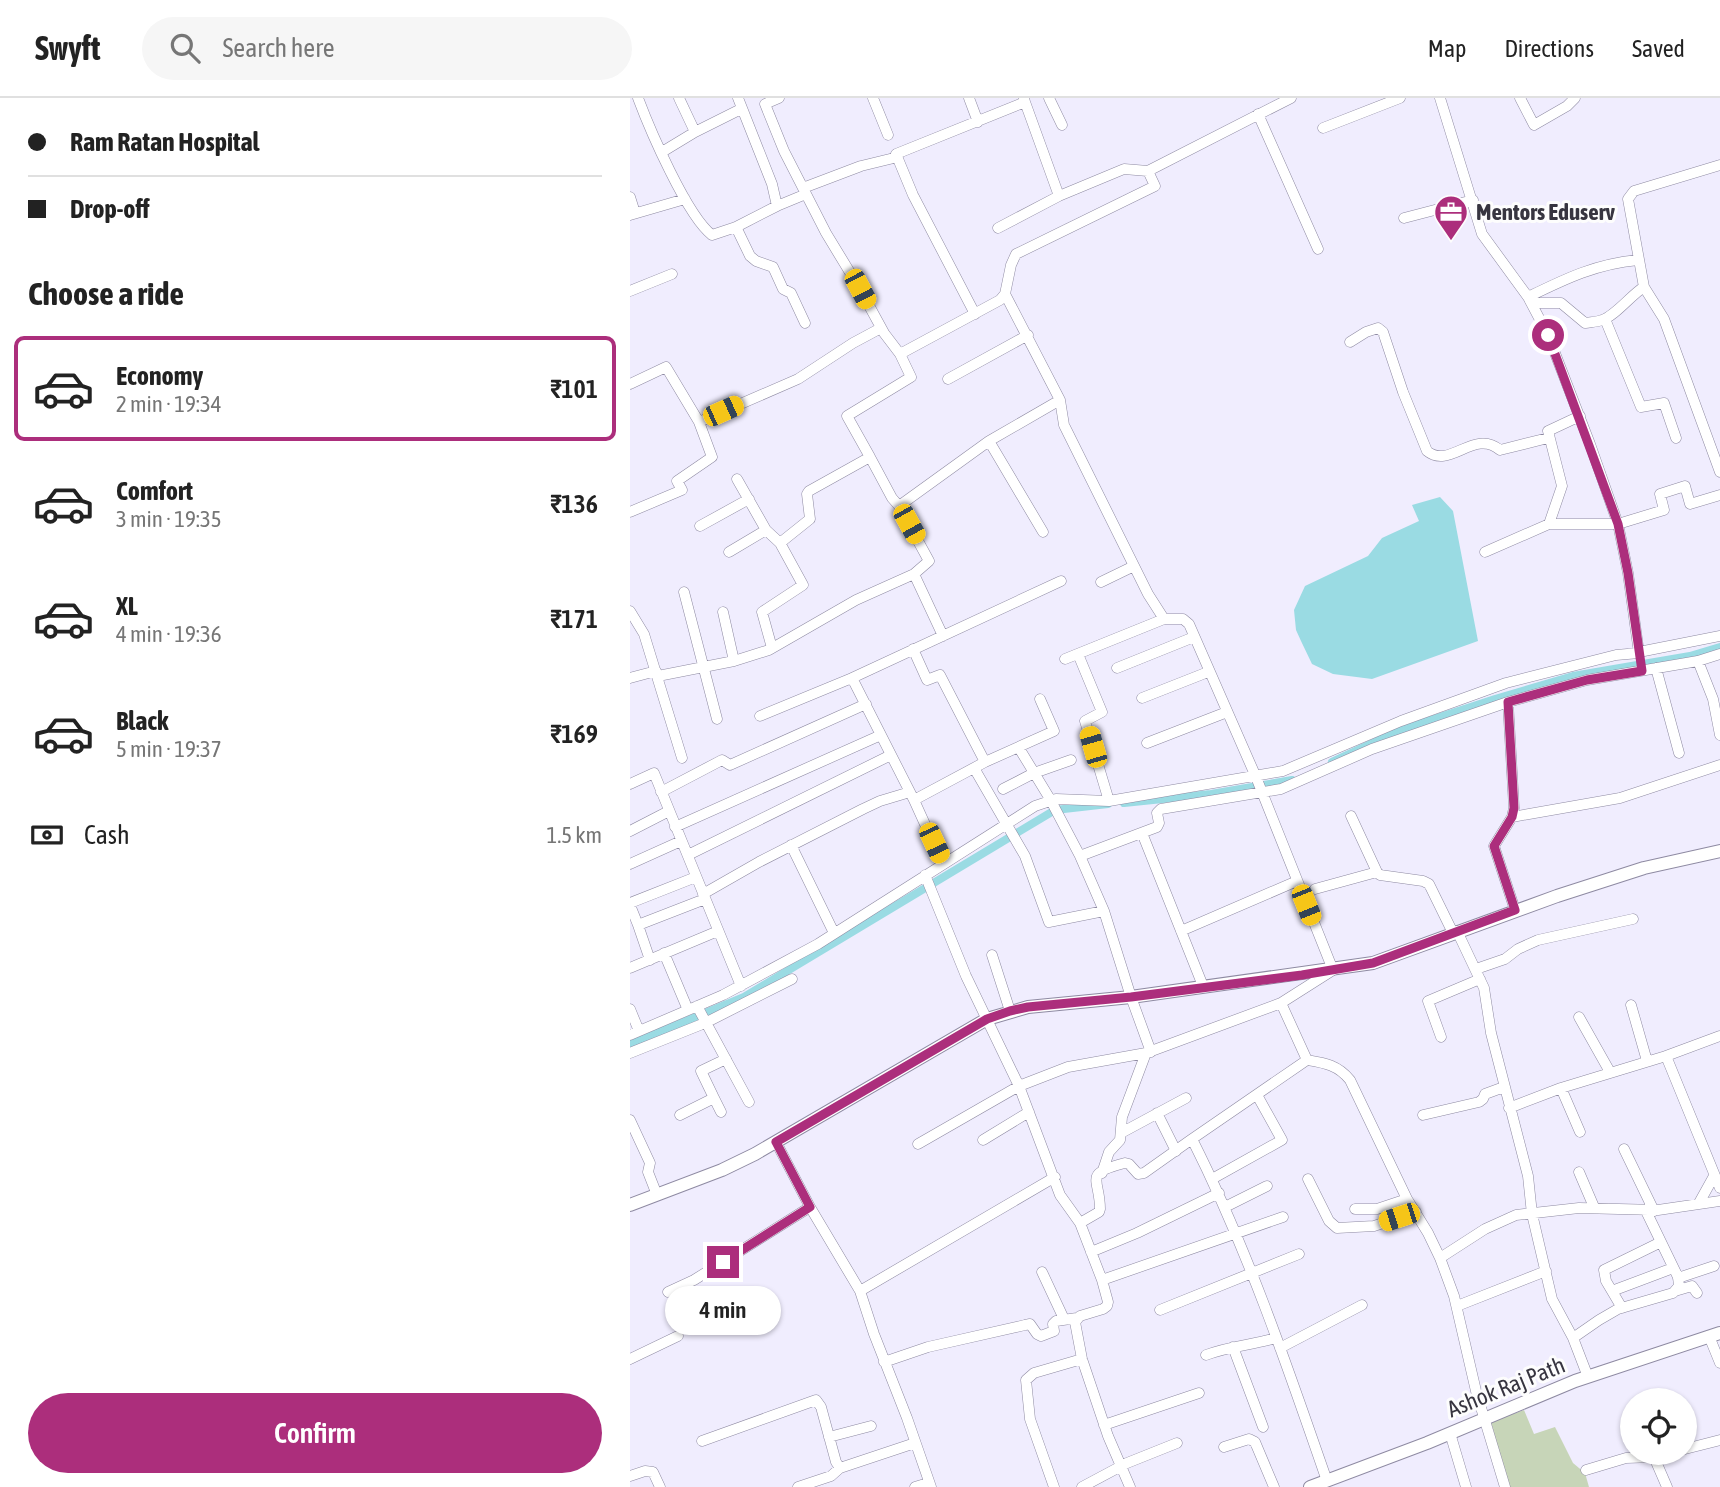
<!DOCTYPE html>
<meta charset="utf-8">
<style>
:root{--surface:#fff;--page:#f6f6f6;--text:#222;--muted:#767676;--line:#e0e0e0;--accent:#ac2e7c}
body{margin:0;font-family:"Asap Condensed",sans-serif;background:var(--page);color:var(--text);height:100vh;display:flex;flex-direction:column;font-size:26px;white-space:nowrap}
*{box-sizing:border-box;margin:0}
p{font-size:23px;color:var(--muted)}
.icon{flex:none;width:38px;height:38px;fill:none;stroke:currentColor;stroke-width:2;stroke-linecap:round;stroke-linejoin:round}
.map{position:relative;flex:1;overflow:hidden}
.panel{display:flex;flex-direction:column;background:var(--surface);width:630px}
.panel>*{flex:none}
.guide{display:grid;align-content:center;height:154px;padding:0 28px;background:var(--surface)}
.buttons{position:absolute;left:990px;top:1290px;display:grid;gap:14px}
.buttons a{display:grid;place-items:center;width:77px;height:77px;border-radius:50%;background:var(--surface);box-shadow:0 2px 5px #0004;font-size:35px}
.end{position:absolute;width:32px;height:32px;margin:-16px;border:9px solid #ac2e7c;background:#fff;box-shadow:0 0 0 4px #fff}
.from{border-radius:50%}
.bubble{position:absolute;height:49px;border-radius:24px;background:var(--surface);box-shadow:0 2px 5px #0004;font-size:23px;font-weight:600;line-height:49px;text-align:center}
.car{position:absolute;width:21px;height:42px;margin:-21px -10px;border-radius:9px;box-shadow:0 0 5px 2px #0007;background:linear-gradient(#f5c518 24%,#345 0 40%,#f5c518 0 76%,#345 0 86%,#f5c518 0)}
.guide b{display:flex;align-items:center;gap:24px;height:66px;font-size:26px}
.guide b+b{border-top:2px solid var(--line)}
.guide i{width:18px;height:18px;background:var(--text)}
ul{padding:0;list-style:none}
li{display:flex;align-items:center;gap:21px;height:105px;margin:0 14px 10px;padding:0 14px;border:4px solid transparent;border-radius:10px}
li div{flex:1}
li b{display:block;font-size:26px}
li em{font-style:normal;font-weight:600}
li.selected{border-color:var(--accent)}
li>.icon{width:63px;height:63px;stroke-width:1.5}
h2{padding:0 28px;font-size:32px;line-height:84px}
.pay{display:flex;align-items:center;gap:18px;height:77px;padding:0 28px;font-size:26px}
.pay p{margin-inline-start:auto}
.action{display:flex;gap:14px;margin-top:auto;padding:14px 28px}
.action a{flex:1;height:80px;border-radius:42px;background:var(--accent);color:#fff;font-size:28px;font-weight:600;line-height:80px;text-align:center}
header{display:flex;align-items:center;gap:42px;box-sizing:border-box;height:98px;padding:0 35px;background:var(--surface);border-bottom:2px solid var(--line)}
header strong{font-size:33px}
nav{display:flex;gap:38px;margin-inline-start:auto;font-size:24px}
.search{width:490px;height:63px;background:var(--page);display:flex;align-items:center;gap:18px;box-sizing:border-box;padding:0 24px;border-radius:38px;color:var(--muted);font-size:26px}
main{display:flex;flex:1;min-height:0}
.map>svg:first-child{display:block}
</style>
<header>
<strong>Swyft</strong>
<div class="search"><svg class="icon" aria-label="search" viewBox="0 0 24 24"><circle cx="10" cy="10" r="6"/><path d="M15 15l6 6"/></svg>Search here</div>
<nav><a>Map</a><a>Directions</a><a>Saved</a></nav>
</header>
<main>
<section class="panel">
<div class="guide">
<b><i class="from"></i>Ram Ratan Hospital</b>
<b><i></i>Drop-off</b>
</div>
<h2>Choose a ride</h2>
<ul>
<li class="selected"><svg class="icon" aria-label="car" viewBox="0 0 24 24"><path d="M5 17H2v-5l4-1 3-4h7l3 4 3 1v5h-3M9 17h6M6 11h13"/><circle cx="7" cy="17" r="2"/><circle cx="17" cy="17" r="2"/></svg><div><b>Economy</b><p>2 min · 19:34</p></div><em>₹101</em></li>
<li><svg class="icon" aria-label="car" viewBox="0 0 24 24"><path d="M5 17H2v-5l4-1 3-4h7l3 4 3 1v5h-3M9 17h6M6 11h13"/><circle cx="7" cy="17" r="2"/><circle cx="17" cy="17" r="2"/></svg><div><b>Comfort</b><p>3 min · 19:35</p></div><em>₹136</em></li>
<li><svg class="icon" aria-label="car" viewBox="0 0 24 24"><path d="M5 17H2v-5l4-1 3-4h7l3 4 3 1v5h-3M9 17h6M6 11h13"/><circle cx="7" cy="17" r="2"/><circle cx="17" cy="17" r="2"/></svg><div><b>XL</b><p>4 min · 19:36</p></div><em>₹171</em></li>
<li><svg class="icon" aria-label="car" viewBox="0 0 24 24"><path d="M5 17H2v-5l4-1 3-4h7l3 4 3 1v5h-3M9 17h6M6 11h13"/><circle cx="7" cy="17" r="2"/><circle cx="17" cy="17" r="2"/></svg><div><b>Black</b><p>5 min · 19:37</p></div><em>₹169</em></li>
</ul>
<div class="pay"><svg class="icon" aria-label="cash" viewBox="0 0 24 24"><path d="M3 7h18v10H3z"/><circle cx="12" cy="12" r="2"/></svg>Cash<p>1.5 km</p></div>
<div class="action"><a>Confirm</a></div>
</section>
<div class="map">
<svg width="1090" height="1389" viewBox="0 0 1090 1389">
<rect width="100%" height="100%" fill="#f0edfe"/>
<path fill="#c7d5b8" d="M894 1312 904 1336 925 1329 943 1365 955 1375 959 1389H878L861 1324Z"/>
<path fill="#9adbe3" d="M810 399 823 413 848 543 742 581 703 576 682 566 671 543 666 532 664 512 675 488 738 458 752 440 789 423 782 407Z"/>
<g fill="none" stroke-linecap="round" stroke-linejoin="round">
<path stroke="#9adbe3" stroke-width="8" d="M702 664 773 631 865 601 943 578 1060 558 1090 549
M494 705 581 696 662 682
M0 946 114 899 425 712 478 706"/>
<g stroke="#8e8aa2" stroke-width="11">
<path id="minor" d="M8 0C20 32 57 118 82 137L106 129 147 108 142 86 108 0
M149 0 135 6 154 53 196 135 230 191 254 235 270 256 370 202 375 196
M243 0 258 37
M339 0 348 24
M419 0 432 27
M890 0 904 27 937 8 945 0
M395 4 429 98 494 71 518 73 661 0
M628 16 688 151
M693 30 770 0
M65 34 111 11
M32 54 65 34 49 0
M1090 67 1004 93 998 101 1014 189 1034 221 1090 374
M518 73 525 88 386 156 381 167 375 196 430 302 434 327 518 496 534 521H553L559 526 626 679 703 872 651 905 677 962C695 965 708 967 720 982L777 1101 798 1135 810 1160 824 1198 846 1293 875 1389
M173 90 231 68 268 59
M0 99 5 115
M147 108 176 96
M0 117 55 101
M774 120 843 102
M106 129 120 158 126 163 143 169 153 191 161 195 175 225
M368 130 429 98
M0 193 42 176
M898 199C935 181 965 166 1008 162
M901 205H931L955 225C960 224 967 224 972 222 985 218 1001 197 1014 189
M345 216 283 97 266 56 395 4 394 0
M975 221 1011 309 1034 305 1046 340
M720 244 736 234 748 230 753 234 773 294 797 353C820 372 844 330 870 352L918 340
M318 281 398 237
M0 286 36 269 69 324
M359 343 413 434
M240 359 262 400 269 408 359 343 430 302
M107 381 136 432 150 445
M269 408 299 463 284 476
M0 414 52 392 47 383 82 359 69 324 168 281 223 245 251 230
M919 426 932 388 918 333 950 318
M70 428 119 401
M99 454 136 432
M855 454 919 426H988L1034 412 1030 396 1055 388 1060 406 1090 397
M471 484 504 468
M54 494 87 621
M0 513 14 536 52 660
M93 514 104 563
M142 550 132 514 173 487 150 445 180 421 177 396 179 393 240 359 217 318 281 279 270 256
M283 551 297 582 310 577 355 664 284 702
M1009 554 1090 538
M448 556 472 614 455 623 479 703
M435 561 534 521
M1068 563 1083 601 1090 637
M487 570 564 539
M1026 570 1049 655
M28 578 104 563 139 552 226 502 284 476 313 538
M0 580 26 573
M512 600 578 574
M878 604 884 710 882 719 864 748 885 812
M130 618 222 580
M517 645 597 614
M389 650 420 701 450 758 474 813 501 899 521 954
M355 664 424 633 410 601
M344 670 395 758 419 824 474 813
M0 686 24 675 111 888
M373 691 404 675 441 662
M31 694 92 662 100 667 236 606
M721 718 747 774 750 777 793 783 799 786 823 835
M882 719 990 700 1090 667
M45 729 251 637
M0 733 39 713
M512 735 573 888
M161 747 204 835
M58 757 261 657
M450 758 527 729 529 725 527 715 531 711 651 691 742 651 878 604 957 582 1068 563 1090 556
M0 766 51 743
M313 766 284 702 222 580 431 483
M295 777 336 878 389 988 430 1097 450 1125 472 1182 478 1204 477 1208 473 1211 450 1218 445 1224 452 1261 478 1338 500 1389
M685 791 747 774
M73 796 129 764 233 711 250 703 280 694
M0 805 66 779
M0 807 8 827 75 801
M8 827 20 862
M551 833 667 783
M827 833 854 890 861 935 898 1078 902 1116 922 1201 943 1240 958 1279
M34 855 58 912
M362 857 380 913
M0 870 88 833
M846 871 875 861 888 851 908 842 1003 821
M1001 907 1017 963
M67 908 119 1004
M0 911 9 933
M949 919 980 974
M0 937 93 897 188 846 405 708 426 701 479 703 653 673 771 623 876 585 986 557 1009 555 998 475 988 426 960 346 918 237 898 199 852 136 810 0
M1090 938 1036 958 1090 1090
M811 939 798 903 850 881
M0 955 75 925 162 881
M677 962 562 1041C617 1150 657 1267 697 1383
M931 990 950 1034
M83 998 91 1014
M879 1010 931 990 1036 958
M527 1015 546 1053
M50 1017 82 1001 83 998 71 973 96 961
M793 1017 849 1004 853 1001 855 996 874 989
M0 1022 20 1065 18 1074 27 1097
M491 1035 556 1000
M353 1042 399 1014
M146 1044 180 1109 230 1193 244 1236 277 1320 301 1389
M288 1046 389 988 438 969 516 955 651 905
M994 1051 1024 1113
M949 1074 964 1109
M472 1075 479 1054 490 1042 492 1019 516 955
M582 1081 652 1042 627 997
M678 1081 699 1123 707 1130 744 1128 786 1114
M1069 1105 1084 1078
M595 1109 637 1088
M725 1111H747L777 1101
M450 1125 469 1114 470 1111C470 1080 452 1076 495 1065L499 1066 508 1076 514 1075 562 1041
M461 1154 507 1135 589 1095
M810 1160 855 1131 886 1117 949 1110 1028 1112 1090 1103
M412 1174 434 1221
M1048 1180 1084 1168
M472 1182 653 1119
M230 1193 425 1079
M982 1193 1043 1170
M1045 1193 1062 1188 1067 1195
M38 1194 64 1182 180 1109
M827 1208 916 1173
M992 1210 976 1183 974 1172 1031 1144
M530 1212 669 1156
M1079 1238 1090 1265
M943 1240 969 1222 988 1211 1043 1195 1049 1188 1048 1179 1016 1113
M603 1249 633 1329
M650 1250 732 1207
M576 1257C599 1248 623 1247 646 1240
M0 1261 48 1238
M254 1264 298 1249 395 1227 400 1226 407 1236 411 1238 424 1233 423 1226 426 1223 447 1220
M474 1327 569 1295
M820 1335 836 1389
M199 1339 241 1328
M72 1343 186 1302 191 1309 206 1364 210 1370 285 1345
M594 1349 619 1341 625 1344 644 1389
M1055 1351 1090 1342
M1024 1359 1037 1389
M956 1372 996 1360 1024 1359 1043 1354
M0 1378 15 1373 23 1374 30 1389
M168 1389 201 1378 210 1370
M285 1389 298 1385
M424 1389 400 1321 396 1282 404 1275 452 1261
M452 1389 497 1365 547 1345"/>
</g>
<g stroke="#8e8aa2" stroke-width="14">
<path id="major" d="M0 1107 92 1072 125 1056 357 921 398 909 501 899 743 865 927 798 1014 770 1090 753
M680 1389 797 1345 945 1283 1090 1235"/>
</g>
<use href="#minor" stroke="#fff" stroke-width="10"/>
<use href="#major" stroke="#fff" stroke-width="12"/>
</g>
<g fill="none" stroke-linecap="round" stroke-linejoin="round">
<path stroke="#ac2e7c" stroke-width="9" d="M93 1164 180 1109 146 1044 357 921 380 913 398 909 501 899 672 877 743 865 885 812 864 748 882 719 884 710 878 604 957 582 1012 573 998 475 988 426 918 237"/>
</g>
<defs>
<g id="office-pin" transform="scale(1.75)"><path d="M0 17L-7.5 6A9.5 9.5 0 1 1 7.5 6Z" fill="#ac2e7c" stroke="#fdfdfd"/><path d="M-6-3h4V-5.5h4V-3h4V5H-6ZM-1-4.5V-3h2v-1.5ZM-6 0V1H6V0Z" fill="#fff"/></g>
</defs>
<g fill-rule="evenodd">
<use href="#office-pin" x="821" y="114"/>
</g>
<g text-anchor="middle" stroke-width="6" stroke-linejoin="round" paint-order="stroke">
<g font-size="23" font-weight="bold" fill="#373540" stroke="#fdfdfd" text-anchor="start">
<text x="846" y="122">Mentors Eduserv</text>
</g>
<g font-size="23" fill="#373540" stroke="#fdfdfd">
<text transform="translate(876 1289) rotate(-22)" y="8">Ashok Raj Path</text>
</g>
</g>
</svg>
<div class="buttons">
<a><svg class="icon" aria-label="locate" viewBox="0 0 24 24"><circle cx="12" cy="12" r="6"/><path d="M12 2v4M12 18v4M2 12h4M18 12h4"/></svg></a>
</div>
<i class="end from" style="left:918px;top:237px"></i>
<i class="end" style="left:93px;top:1164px"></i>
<div class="bubble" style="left:35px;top:1188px;width:116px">4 min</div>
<i class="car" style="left:230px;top:191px;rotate:152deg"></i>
<i class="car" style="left:93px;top:313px;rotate:66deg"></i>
<i class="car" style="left:279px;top:426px;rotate:151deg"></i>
<i class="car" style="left:463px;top:649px;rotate:344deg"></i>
<i class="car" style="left:304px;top:745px;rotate:155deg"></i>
<i class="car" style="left:676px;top:807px;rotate:158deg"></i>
<i class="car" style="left:769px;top:1119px;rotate:252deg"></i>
</div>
</main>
